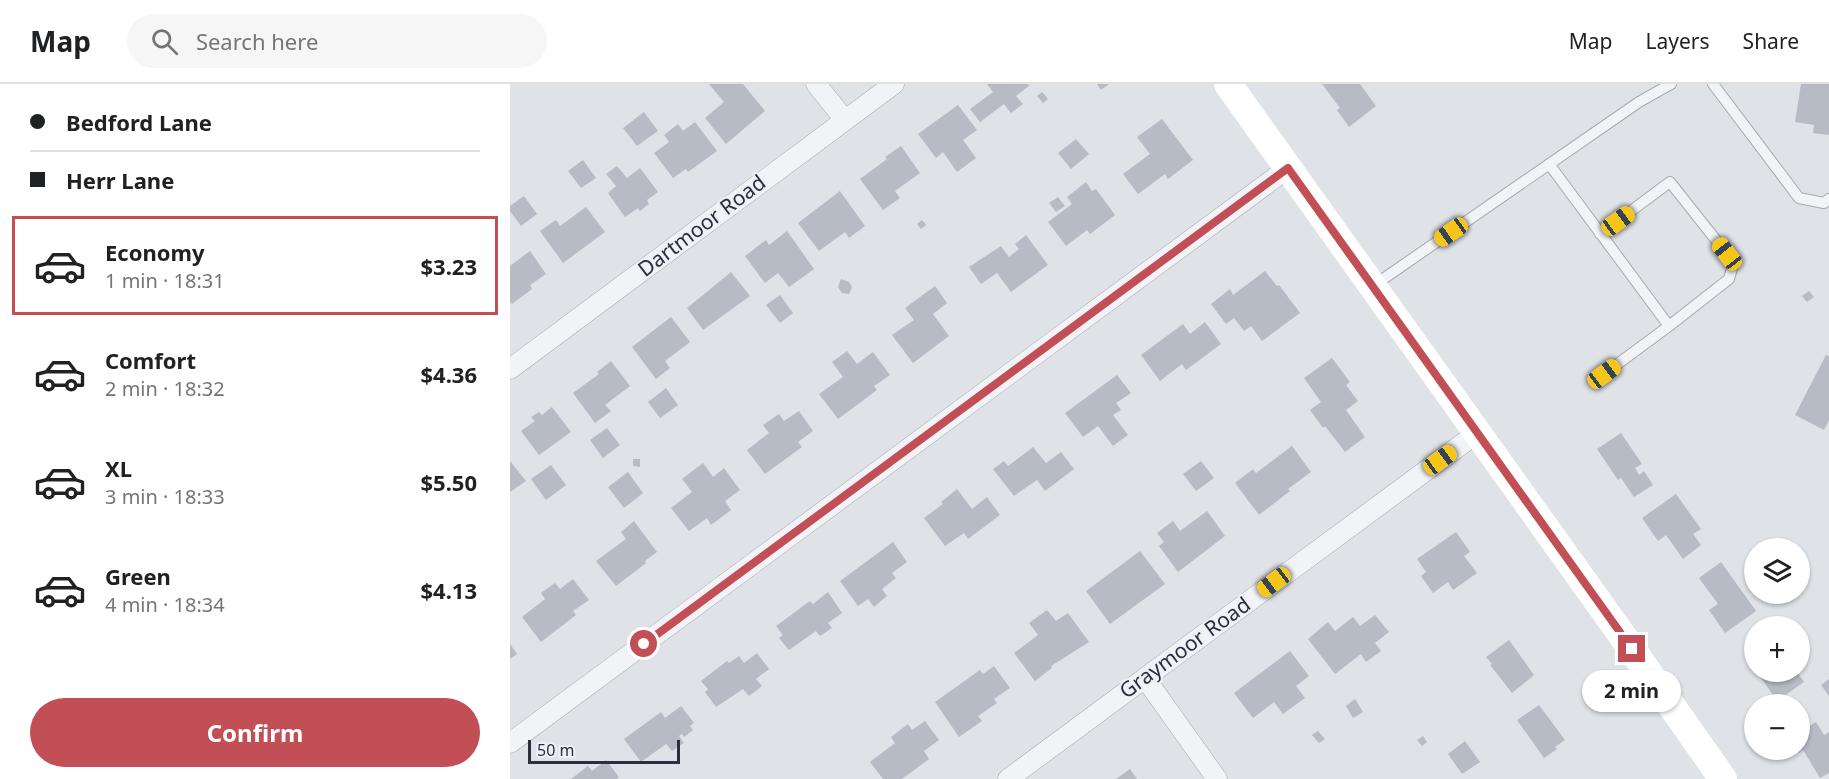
<!DOCTYPE html>
<meta charset="utf-8">
<style>
:root{--surface:#fff;--page:#f6f6f6;--text:#202124;--muted:#757577;--line:#e0e0e0;--accent:#c24e56}
body{margin:0;font-family:"Noto Sans",sans-serif;background:var(--page);color:var(--text);height:100vh;display:flex;flex-direction:column;font-size:22px;white-space:nowrap}
*{box-sizing:border-box;margin:0}
p{font-size:20px;color:var(--muted)}
.icon{flex:none;width:33px;height:33px;fill:none;stroke:currentColor;stroke-width:2;stroke-linecap:round;stroke-linejoin:round}
.map{position:relative;flex:1;overflow:hidden}
.panel{display:flex;flex-direction:column;background:var(--surface);width:510px}
.panel>*{flex:none}
.banner{display:grid;align-content:center;height:132px;padding:0 30px;background:var(--surface)}
.controls{position:absolute;left:1234px;top:454px;display:grid;gap:12px}
.controls a{display:grid;place-items:center;width:66px;height:66px;border-radius:50%;background:var(--surface);box-shadow:0 2px 4px #0004;font-size:30px}
.scale{position:absolute;left:18px;bottom:15px;width:152px;box-sizing:border-box;padding-left:6px;border:3px solid #292f3d;border-top:0;font-size:16px;line-height:21px;white-space:nowrap;color:#292f3d;-webkit-text-stroke:4px #eef1f5;paint-order:stroke}
.end{position:absolute;width:27px;height:27px;margin:-14px;border:8px solid #c24e56;background:#fff;box-shadow:0 0 0 3px #fff}
.from{border-radius:50%}
.bubble{position:absolute;height:42px;border-radius:21px;background:var(--surface);box-shadow:0 2px 4px #0004;font-size:20px;font-weight:700;line-height:42px;text-align:center}
.car{position:absolute;width:18px;height:36px;margin:-18px -9px;border-radius:8px;box-shadow:0 0 4px 2px #0007;background:linear-gradient(#f5c518 24%,#345 0 40%,#f5c518 0 76%,#345 0 86%,#f5c518 0)}
.banner b{display:flex;align-items:center;gap:21px;height:57px;font-size:22px}
.banner b+b{border-top:2px solid var(--line)}
.banner i{width:15px;height:15px;background:var(--text)}
ul{padding:0;list-style:none}
li{display:flex;align-items:center;gap:18px;height:99px;margin:0 12px 9px;padding:0 18px;border:3px solid transparent;border-radius:0px}
li div{flex:1}
li b{display:block;font-size:22px}
li em{font-style:normal;font-weight:700}
li.active{border-color:var(--accent)}
li>.icon{width:54px;height:54px;stroke-width:1.5}
.action{display:flex;gap:12px;margin-top:auto;padding:12px 30px}
.action a{flex:1;height:69px;border-radius:36px;background:var(--accent);color:#fff;font-size:24px;font-weight:700;line-height:69px;text-align:center}
header{display:flex;align-items:center;gap:36px;box-sizing:border-box;height:84px;padding:0 30px;background:var(--surface);border-bottom:2px solid var(--line)}
header strong{font-size:28px}
nav{display:flex;gap:33px;margin-inline-start:auto;font-size:21px}
.search{width:420px;height:54px;background:var(--page);display:flex;align-items:center;gap:15px;box-sizing:border-box;padding:0 21px;border-radius:33px;color:var(--muted);font-size:22px}
main{display:flex;flex:1;min-height:0}
.map>svg:first-child{display:block}
</style>
<header>
<strong>Map</strong>
<div class="search"><svg class="icon" aria-label="search" viewBox="0 0 24 24"><circle cx="10" cy="10" r="6"/><path d="M15 15l6 6"/></svg>Search here</div>
<nav><a>Map</a><a>Layers</a><a>Share</a></nav>
</header>
<main>
<section class="panel">
<div class="banner">
<b><i class="from"></i>Bedford Lane</b>
<b><i></i>Herr Lane</b>
</div>
<ul>
<li class="active"><svg class="icon" aria-label="car" viewBox="0 0 24 24"><path d="M5 17H2v-5l4-1 3-4h7l3 4 3 1v5h-3M9 17h6M6 11h13"/><circle cx="7" cy="17" r="2"/><circle cx="17" cy="17" r="2"/></svg><div><b>Economy</b><p>1 min · 18:31</p></div><em>$3.23</em></li>
<li><svg class="icon" aria-label="car" viewBox="0 0 24 24"><path d="M5 17H2v-5l4-1 3-4h7l3 4 3 1v5h-3M9 17h6M6 11h13"/><circle cx="7" cy="17" r="2"/><circle cx="17" cy="17" r="2"/></svg><div><b>Comfort</b><p>2 min · 18:32</p></div><em>$4.36</em></li>
<li><svg class="icon" aria-label="car" viewBox="0 0 24 24"><path d="M5 17H2v-5l4-1 3-4h7l3 4 3 1v5h-3M9 17h6M6 11h13"/><circle cx="7" cy="17" r="2"/><circle cx="17" cy="17" r="2"/></svg><div><b>XL</b><p>3 min · 18:33</p></div><em>$5.50</em></li>
<li><svg class="icon" aria-label="car" viewBox="0 0 24 24"><path d="M5 17H2v-5l4-1 3-4h7l3 4 3 1v5h-3M9 17h6M6 11h13"/><circle cx="7" cy="17" r="2"/><circle cx="17" cy="17" r="2"/></svg><div><b>Green</b><p>4 min · 18:34</p></div><em>$4.13</em></li>
</ul>
<div class="action"><a>Confirm</a></div>
</section>
<div class="map">
<svg width="1319" height="695" viewBox="0 0 1319 695">
<rect width="100%" height="100%" fill="#dfe2e7"/>
<path fill="#b7bbc3" d="M199 0H233L255 27 216 60 195 34 214 18Z
M477 0H518L519 2 506 12 513 20 501 29 494 20 470 38 460 25 483 8Z
M587 0H599L591 6Z
M812 0H850L866 22 839 43 827 26 830 24Z
M1291 0H1319V51L1303 49 1304 41 1285 38Z
M532 8 538 15 533 19 527 12Z
M448 21 467 46 453 56 466 74 447 88 433 68 426 74 408 50Z
M134 28 148 47 127 62 113 44Z
M652 35 683 76 658 95 655 90 628 110 613 90 640 70 627 53Z
M185 38 207 67 178 88 176 85 163 94 144 69 159 58 154 51 168 40 173 47Z
M566 55 579 70 561 85 548 69Z
M391 62 410 89 385 107 390 114 373 126 350 95 377 75 375 73Z
M73 76 86 94 71 104 58 87Z
M107 82 117 94 130 84 148 108 137 116 139 120 130 127 128 124 115 133 98 109 106 102 96 90Z
M576 98 582 107 586 105 605 131 580 150 577 146 556 162 538 138 562 120 557 113Z
M330 107 355 142 339 154 335 148 309 167 288 139Z
M14 112 27 130 11 142 0 127V122Z
M548 113 555 122 546 128 539 119Z
M76 123 95 148 53 179 30 147 46 136 50 142Z
M412 136 416 141 411 145 407 140Z
M277 147 304 185 279 203 268 189 255 199 235 172 256 156 259 161Z
M516 151 538 181 501 208 487 189 471 200 459 183 491 162 499 173 509 165 505 160Z
M20 167 36 190 20 201 22 205 2 220 0 217V182Z
M755 187 767 202 769 201 790 229 752 257 741 242 734 247 724 234 716 240 701 220 720 205 723 211Z
M221 188 240 212 193 246 177 224Z
M331 195 339 198 342 203 339 210 332 209 328 203Z
M425 202 437 219 423 230 439 252 403 279 382 251 404 236 395 224Z
M1299 207 1304 213 1297 218 1292 212Z
M270 211 283 229 270 239 256 221Z
M161 233 180 258 155 277 160 284 146 295 122 263Z
M695 238 711 260 676 286 672 280 650 297 631 271 673 240 680 250Z
M337 267 347 280 363 268 380 291 364 302 367 306 328 335 309 310 333 293 322 278Z
M1316 271 1319 272V336L1314 346 1285 331Z
M822 274 840 298 836 301 848 317 836 326 855 353 835 368 815 342 813 344 800 326 811 318 794 294Z
M101 277 120 302 95 321 101 327 85 339 63 309 89 290 87 288Z
M607 291 621 309 606 319 611 326 603 331 618 351 603 362 588 342 573 353 555 329Z
M156 304 168 321 150 334 138 318Z
M42 323 61 348 29 371 11 347 25 337 21 333 29 328 32 331Z
M289 327 303 347 288 358 292 363 255 390 237 366 259 349 253 341 269 330 274 337Z
M97 344 110 361 93 374 80 356Z
M1111 349 1132 380 1125 384 1129 391 1134 387 1143 401 1124 413 1111 394 1108 396 1087 365Z
M782 362 801 388 778 405 780 407 749 431 725 399 743 385 746 389Z
M523 363 536 379 551 368 564 385 535 407 527 396 504 412 483 385 494 377 498 382Z
M123 375H130V383L123 382Z
M0 377 16 397 0 408Z
M691 377 704 394 686 407 673 390Z
M193 379 203 393 214 384 230 406 215 417 221 426 201 441 197 434 179 447 161 424 182 408 172 395Z
M41 381 56 401 36 416 21 395Z
M118 388 133 409 114 424 98 403Z
M447 405 462 425 477 413 490 431 458 455 454 449 435 462 414 434 433 420 431 418Z
M1166 410 1191 445 1183 450 1191 461 1173 475 1156 451 1148 457 1132 434Z
M697 427 715 452 668 488 649 462 654 458 647 449 663 437 670 447Z
M124 437 147 468 135 477 136 479 106 502 86 477 116 455 111 448Z
M946 448 960 468 954 472 967 489 943 506 938 498 923 509 911 492 916 488 907 475Z
M383 458 397 478 382 489 386 494 372 505 377 512 364 523 358 515 348 522 330 497Z
M630 467 655 500 600 540 576 507Z
M1211 478 1246 527 1215 549 1199 526 1208 520 1189 494Z
M63 495 79 516 63 527 66 531 31 558 12 533 35 515 31 509 45 499 50 505Z
M318 508 332 529 318 539 322 544 310 552 306 547 279 566 269 554 273 551 266 542 300 517 303 520Z
M537 526 546 537 558 529 579 558 541 582 542 584 525 597 504 569 528 551 519 539Z
M865 531 879 548 865 559 871 567 856 578 851 570 825 590 798 555 818 538 825 547 843 533 850 542Z
M999 556 1024 591 1002 609 980 581 982 580 976 573Z
M0 560 7 570 0 575Z
M1245 565V585L1236 571Z
M780 567 799 592 786 602 795 614 773 630 764 618 743 634 724 609Z
M247 569 259 585 246 595 252 602 239 612 233 605 206 623 195 608 198 605 191 597 217 577 219 579 229 572 234 579Z
M484 582 500 604 484 615 487 619 468 632 472 637 449 653 425 618 470 586 473 590Z
M1247 588H1287L1294 598 1267 617Z
M1319 595V612L1311 601Z
M845 615 853 628 843 634 836 622Z
M1029 621 1055 656 1045 663 1047 665 1034 674 1007 636Z
M171 622 184 639 180 642 183 646 174 653 172 650 169 652 174 659 162 667 156 660 131 678 114 655 151 628 155 634Z
M415 637 429 656 414 667 419 675 392 695H373L360 678 385 659 381 653 398 640 402 646Z
M1306 638 1314 651 1319 648V689L1310 694 1293 666 1289 669 1288 666H1290V648Z
M808 647 815 655 809 659 802 651Z
M913 652 917 658 912 662 907 656Z
M955 657 970 678 952 690 938 670Z
M96 676 109 693 107 695H61L78 682 82 687Z
M620 685 627 695H606Z"/>
<g fill="none" stroke-linecap="round" stroke-linejoin="round">
<g stroke="#a5a9b1" stroke-width="12">
<path id="lane" d="M1203 0 1289 114 1314 119 1319 115
M1039 80 1159 242 1094 290
M1090 150 1160 98 1217 170 1223 181 1219 195 1159 242
M863 202 1129 18 1161 0"/>
</g>
<g stroke="#a5a9b1" stroke-width="21">
<path id="street" d="M306 0 335 36
M0 285 384 0
M635 594 707 695
M0 659 778 84
M498 695 967 349"/>
</g>
<use href="#lane" stroke="#f1f3f6" stroke-width="10"/>
<use href="#street" stroke="#f1f3f6" stroke-width="20"/>
<path stroke="#fff" stroke-width="28" d="M718 0 1109 547 1213 695"/>
</g>
<g fill="none" stroke-linecap="round" stroke-linejoin="round">
<path stroke="#c24e56" stroke-width="8" d="M134 560 778 84 1122 565"/>
</g>
<g text-anchor="middle" stroke-width="4.5" stroke-linejoin="round" paint-order="stroke">
<g font-size="21" fill="#292f3d" stroke="#eef1f5">
<text transform="translate(192 142) rotate(-37)" y="7">Dartmoor Road</text>
<text transform="translate(675 564) rotate(-36)" y="7">Graymoor Road</text>
</g>
</g>
</svg>
<div class="controls">
<a><svg class="icon" aria-label="layers" viewBox="0 0 24 24"><path d="M12 4l9 5-9 5-9-5zM3 14l9 5 9-5"/></svg></a>
<a>+</a>
<a>−</a>
</div>
<div class="scale">50 m</div>
<i class="end from" style="left:134px;top:560px"></i>
<i class="end" style="left:1122px;top:565px"></i>
<div class="bubble" style="left:1072px;top:586px;width:99px">2 min</div>
<i class="car" style="left:1108px;top:137px;rotate:54deg"></i>
<i class="car" style="left:941px;top:148px;rotate:235deg"></i>
<i class="car" style="left:1217px;top:170px;rotate:322deg"></i>
<i class="car" style="left:1094px;top:290px;rotate:53deg"></i>
<i class="car" style="left:930px;top:376px;rotate:54deg"></i>
<i class="car" style="left:764px;top:498px;rotate:233deg"></i>
</div>
</main>
